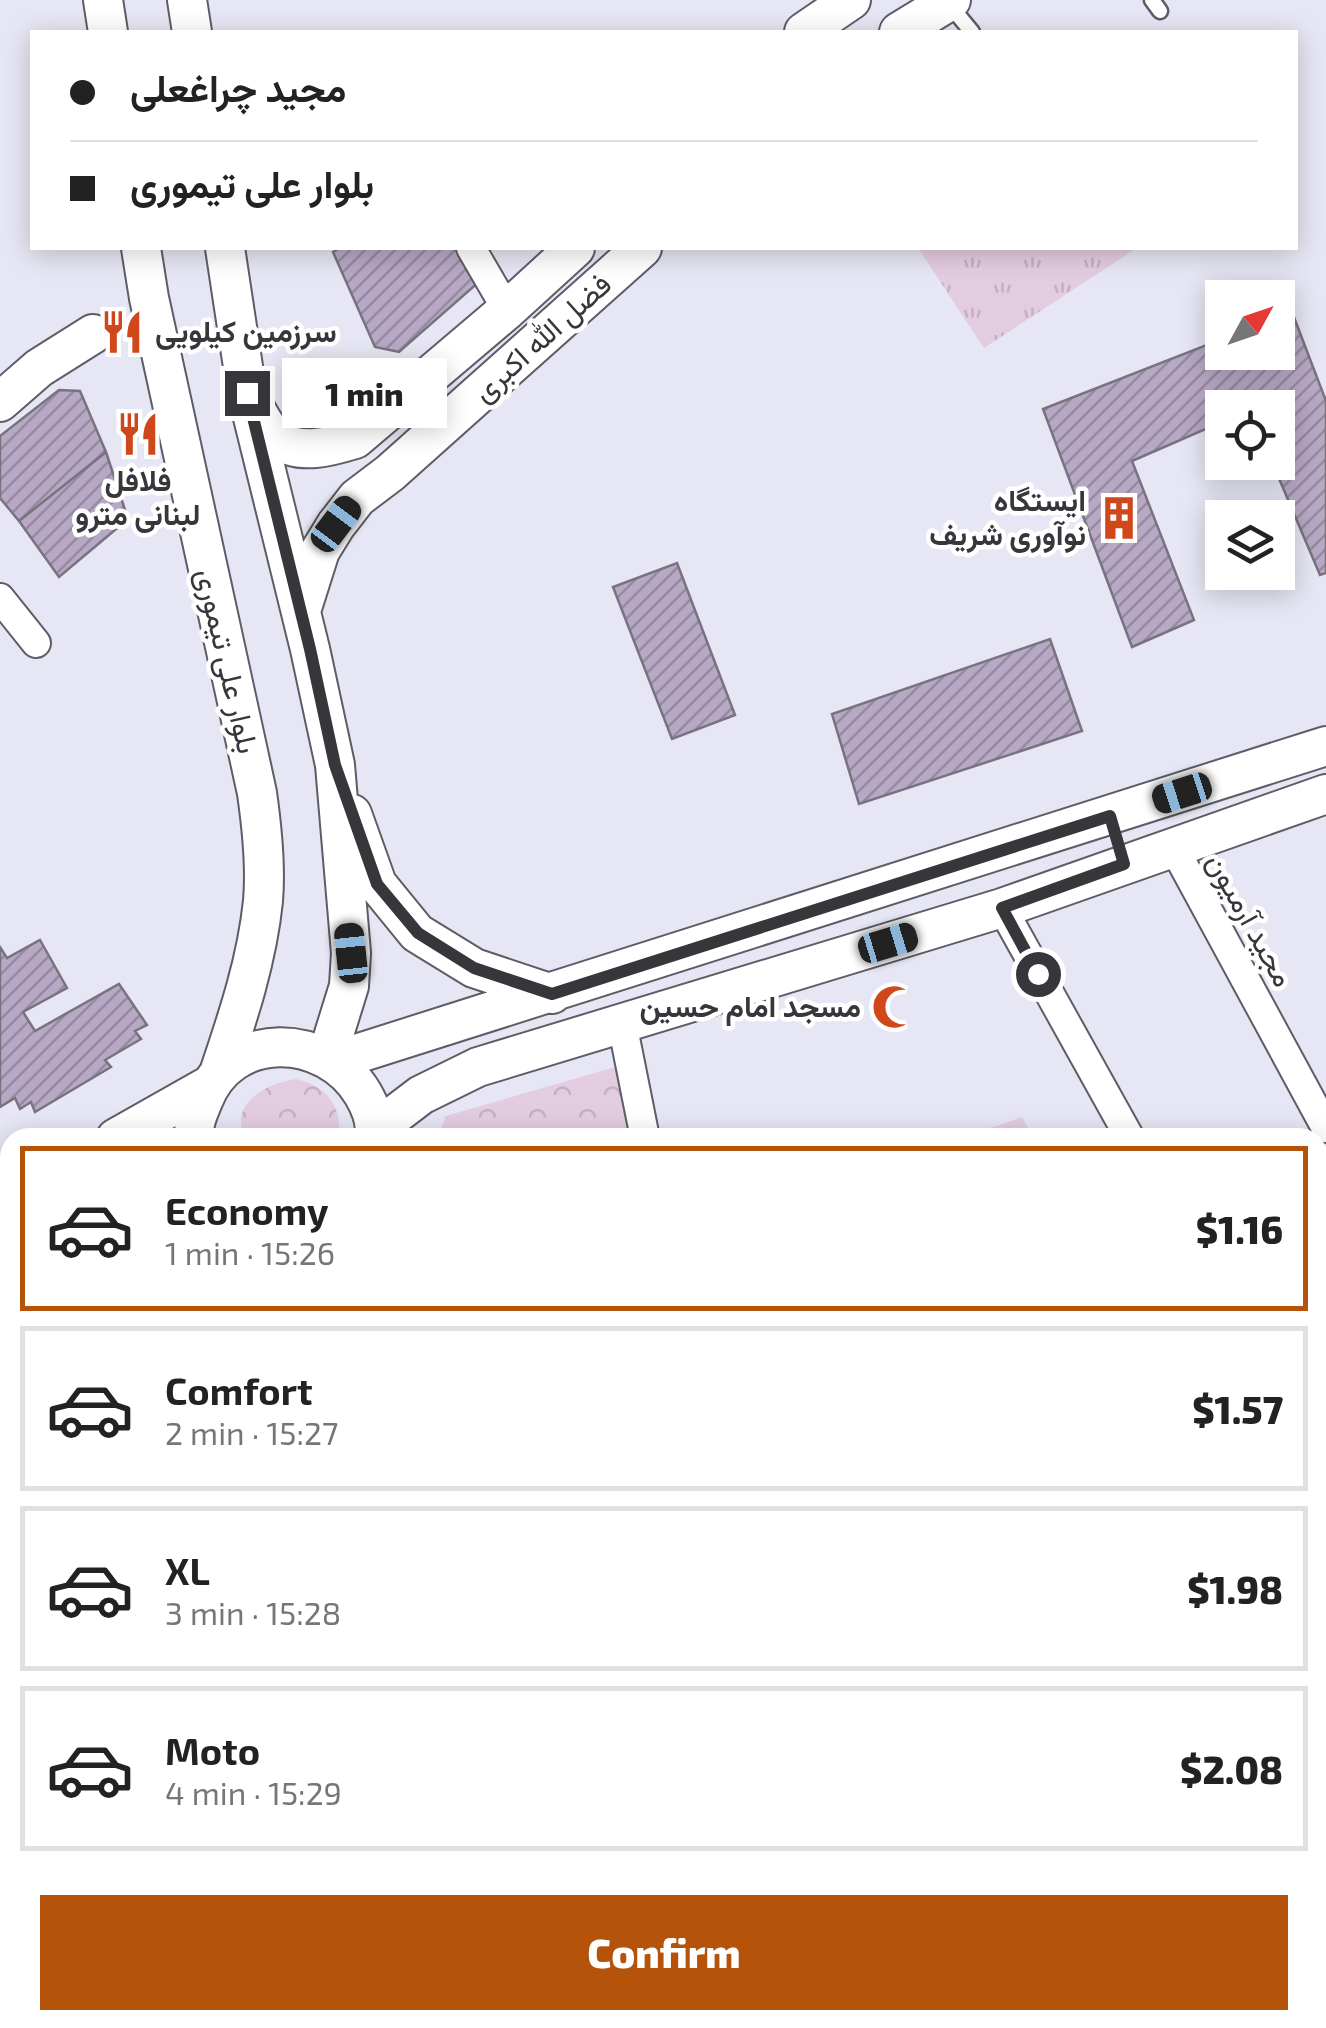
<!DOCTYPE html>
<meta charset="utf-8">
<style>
:root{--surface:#fff;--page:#f2f2f2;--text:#222;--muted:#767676;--line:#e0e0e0;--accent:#b45309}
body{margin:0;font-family:"Exo 2",Vazirmatn,sans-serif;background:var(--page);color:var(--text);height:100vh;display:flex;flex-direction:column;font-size:38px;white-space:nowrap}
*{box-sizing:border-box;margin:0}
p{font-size:32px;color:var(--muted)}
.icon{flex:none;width:55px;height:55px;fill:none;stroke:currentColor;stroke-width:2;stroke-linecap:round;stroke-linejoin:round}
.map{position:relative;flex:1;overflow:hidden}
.sheet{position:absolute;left:0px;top:1128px;width:1328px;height:902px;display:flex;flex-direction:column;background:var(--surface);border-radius:30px 30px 0 0;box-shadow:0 5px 25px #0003}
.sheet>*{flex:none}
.top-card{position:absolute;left:30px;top:30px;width:1268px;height:220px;border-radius:0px;box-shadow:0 5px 25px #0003;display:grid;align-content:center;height:220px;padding:0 40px;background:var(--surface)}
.needle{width:65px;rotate:50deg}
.fabs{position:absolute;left:1205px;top:280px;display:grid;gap:20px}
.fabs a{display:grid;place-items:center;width:90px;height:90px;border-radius:0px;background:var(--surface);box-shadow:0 5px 25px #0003;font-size:50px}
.end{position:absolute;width:45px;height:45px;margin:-22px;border:12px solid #36363b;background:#fff;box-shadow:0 0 0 5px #fff}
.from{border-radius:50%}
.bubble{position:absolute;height:70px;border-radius:0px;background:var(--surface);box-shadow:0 5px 25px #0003;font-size:32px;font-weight:800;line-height:70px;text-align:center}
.car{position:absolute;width:30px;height:60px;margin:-30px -15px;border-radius:12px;box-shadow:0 0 8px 2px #0007;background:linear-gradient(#222 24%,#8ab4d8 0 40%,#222 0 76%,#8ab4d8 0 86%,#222 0)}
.top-card b{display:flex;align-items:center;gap:35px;height:95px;font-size:38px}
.top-card b+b{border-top:2px solid var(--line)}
.top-card i{width:25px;height:25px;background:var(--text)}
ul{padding:18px 0 0;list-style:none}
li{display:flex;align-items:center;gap:30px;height:165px;margin:0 20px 15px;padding:0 20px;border:5px solid var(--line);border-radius:0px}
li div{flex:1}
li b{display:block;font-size:38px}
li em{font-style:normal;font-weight:800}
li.selected{border-color:var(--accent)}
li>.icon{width:90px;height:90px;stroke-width:1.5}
.button{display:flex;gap:20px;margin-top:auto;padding:20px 40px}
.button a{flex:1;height:115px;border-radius:0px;background:var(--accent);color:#fff;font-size:40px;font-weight:800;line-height:115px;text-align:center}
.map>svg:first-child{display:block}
</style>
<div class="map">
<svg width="1326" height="2028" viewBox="0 0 1326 2028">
<defs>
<pattern id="grass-tufts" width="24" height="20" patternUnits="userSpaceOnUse" patternTransform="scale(2.5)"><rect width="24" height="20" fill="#e4cce0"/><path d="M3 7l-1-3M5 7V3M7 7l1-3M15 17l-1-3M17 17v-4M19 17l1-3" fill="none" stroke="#c4b0c1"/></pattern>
<pattern id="forest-crowns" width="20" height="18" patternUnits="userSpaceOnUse" patternTransform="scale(2.5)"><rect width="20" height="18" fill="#e4cce0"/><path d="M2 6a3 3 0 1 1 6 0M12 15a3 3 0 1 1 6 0" fill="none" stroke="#c4b0c1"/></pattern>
<pattern id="building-hatch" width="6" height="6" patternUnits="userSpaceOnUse" patternTransform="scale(2.5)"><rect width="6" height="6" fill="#b7a8c5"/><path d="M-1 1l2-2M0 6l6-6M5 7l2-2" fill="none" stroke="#968aa1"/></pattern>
</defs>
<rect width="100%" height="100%" fill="#e6e6f4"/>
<path fill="url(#grass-tufts)" d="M918 248H1137L984 348Z
M1022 1117 1033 1137H965Z
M10 1892V2020H253V2026L250 2028H0V1897Z"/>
<path fill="url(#forest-crowns)" d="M619 1066 630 1137 437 1138 446 1116Z
M296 1079C327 1086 342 1106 339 1137H244C230 1101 267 1084 296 1079Z"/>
<path fill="url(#building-hatch)" stroke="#78737e" stroke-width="2.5" d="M340 248H462L480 281 399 352 375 347 333 252Z
M1292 312 1326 401V573L1320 575 1272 462H1278V408H1222V422L1132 461 1194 620 1132 647 1043 409 1222 339V352H1278V318Z
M59 390 80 391 106 452 19 521 0 498V436Z
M106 452 128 519 59 577 19 521Z
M677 563 735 715 672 739 613 587Z
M1050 639 1082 731 859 804 832 714Z
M40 940 67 988 23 1012 35 1031 119 984 147 1025 135 1031 141 1039 105 1060 111 1067 35 1112 31 1102 20 1109 15 1098 0 1107V947L7 958Z
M530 2020H605L606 2028H531Z
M783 2020H899L906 2028H790Z"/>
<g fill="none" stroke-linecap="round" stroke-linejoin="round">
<g stroke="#5d5d68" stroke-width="19">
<path id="lane" d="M1152 0 1160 11
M948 3 972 32"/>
</g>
<g stroke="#5d5d68" stroke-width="32">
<path id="street" d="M471 248 507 310
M0 598 36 643
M1174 848 1326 1128
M1002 908 1130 1138
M622 1023 645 1138
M1318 1474 1326 1489
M1318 1548 1326 1547
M0 1600 10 1594
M1318 1620 1326 1653
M0 1705 10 1699
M1318 1769 1326 1766
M1027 2028V2020
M1079 2028V2020"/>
</g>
<g stroke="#5d5d68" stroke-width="42">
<path id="secondary" d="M103 0 108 32
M187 0 192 32
M804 32 851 0
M899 32 951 0
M141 248 149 298 257 793C262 828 266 866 263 901 257 960 238 1017 219 1073
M225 248 247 393 310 649 335 765 351 953 349 986 327 1057
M0 402 39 368 93 334
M254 406C260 417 267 431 277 439 300 456 332 446 355 439L507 310 575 248
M301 611 320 551 336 525 357 498 390 473 642 248
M352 814 377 884 417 933 474 968 552 994
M334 1061 1326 746
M375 1130 421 1095 478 1067 1002 908 1326 794
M116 1138 208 1086
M194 1138C193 1124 198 1113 203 1101 230 1029 326 1032 363 1094 370 1106 377 1123 374 1138
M0 1203 10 1197
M0 1276 10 1270
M307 2020 308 2028
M380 2020 381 2028"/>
</g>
<use href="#lane" stroke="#fff" stroke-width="14"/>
<use href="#street" stroke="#fff" stroke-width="28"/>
<use href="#secondary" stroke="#fff" stroke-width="38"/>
</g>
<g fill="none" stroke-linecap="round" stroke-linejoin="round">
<path stroke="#36363b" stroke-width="12" d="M247 393 310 649 335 765 377 884 418 933 474 968 552 994 1110 816 1124 864 1002 908 1038 974"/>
</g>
<defs>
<g id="restaurant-bare" transform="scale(3.45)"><path d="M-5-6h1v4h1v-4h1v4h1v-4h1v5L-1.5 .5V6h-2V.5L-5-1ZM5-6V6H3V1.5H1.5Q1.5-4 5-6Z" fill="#cf471a" stroke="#fff" stroke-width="2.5" paint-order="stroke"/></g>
<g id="building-bare" transform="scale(3.45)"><path d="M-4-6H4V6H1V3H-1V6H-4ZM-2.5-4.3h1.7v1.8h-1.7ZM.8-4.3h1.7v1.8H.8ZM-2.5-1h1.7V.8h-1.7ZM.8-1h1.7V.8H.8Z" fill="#cf471a" stroke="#fff" stroke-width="2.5" paint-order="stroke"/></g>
<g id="mosque-bare" transform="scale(3.45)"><path d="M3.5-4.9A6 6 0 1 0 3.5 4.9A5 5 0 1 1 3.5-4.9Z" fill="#cf471a" stroke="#fff" stroke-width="2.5" paint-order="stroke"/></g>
</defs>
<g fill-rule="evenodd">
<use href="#restaurant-bare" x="122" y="332"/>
<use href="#restaurant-bare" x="138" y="434"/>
<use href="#building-bare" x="1119" y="518"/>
<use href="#mosque-bare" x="894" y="1007"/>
</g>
<g text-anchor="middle" stroke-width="9" stroke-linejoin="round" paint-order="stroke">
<g font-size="30" font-weight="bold" fill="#36363b" stroke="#fff" text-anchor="end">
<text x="155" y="342" text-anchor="start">سرزمین کیلویی</text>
<text x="138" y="491" text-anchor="middle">فلافل<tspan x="138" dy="34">لبنانی مترو</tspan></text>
<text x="1086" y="511">ایستگاه<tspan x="1086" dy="34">نوآوری شریف</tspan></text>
<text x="861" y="1017">مسجد امام حسین</text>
</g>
<g font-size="30" fill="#36363b" stroke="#fff">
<text transform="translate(542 338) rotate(-42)" y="10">فضل الله اکبری</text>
<text transform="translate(227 661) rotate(77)" y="10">بلوار علی تیموری</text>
<text transform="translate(1250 920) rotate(61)" y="10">مجید آرمیون</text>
</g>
</g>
</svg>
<div class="fabs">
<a><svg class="needle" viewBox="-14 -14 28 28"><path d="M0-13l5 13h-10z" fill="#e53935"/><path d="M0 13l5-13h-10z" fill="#767676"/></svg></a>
<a><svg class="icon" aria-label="locate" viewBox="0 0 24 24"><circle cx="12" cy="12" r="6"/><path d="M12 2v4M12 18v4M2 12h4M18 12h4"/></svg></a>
<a><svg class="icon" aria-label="layers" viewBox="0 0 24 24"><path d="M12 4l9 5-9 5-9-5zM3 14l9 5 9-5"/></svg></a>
</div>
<i class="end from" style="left:1038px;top:974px"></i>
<i class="end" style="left:247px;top:393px"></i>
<div class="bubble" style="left:282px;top:358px;width:165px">1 min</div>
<i class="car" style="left:336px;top:524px;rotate:37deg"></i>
<i class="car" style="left:1182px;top:793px;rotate:252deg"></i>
<i class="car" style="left:888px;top:943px;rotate:73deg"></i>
<i class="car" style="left:351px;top:953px;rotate:354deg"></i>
<div class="top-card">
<b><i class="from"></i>مجید چراغعلی</b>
<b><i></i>بلوار علی تیموری</b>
</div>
<section class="sheet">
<ul>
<li class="selected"><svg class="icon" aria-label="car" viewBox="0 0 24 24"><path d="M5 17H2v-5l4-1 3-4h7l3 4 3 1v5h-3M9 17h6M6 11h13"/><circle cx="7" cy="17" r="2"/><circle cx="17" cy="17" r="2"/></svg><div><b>Economy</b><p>1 min · 15:26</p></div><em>$1.16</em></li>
<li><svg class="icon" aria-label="car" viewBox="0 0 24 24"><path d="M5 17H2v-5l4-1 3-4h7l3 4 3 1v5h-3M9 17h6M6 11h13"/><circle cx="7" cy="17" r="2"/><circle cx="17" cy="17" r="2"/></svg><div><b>Comfort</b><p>2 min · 15:27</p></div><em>$1.57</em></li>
<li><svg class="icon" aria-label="car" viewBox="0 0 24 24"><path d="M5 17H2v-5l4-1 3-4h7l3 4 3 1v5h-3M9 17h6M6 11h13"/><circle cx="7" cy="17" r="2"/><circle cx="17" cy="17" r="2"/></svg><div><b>XL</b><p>3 min · 15:28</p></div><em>$1.98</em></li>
<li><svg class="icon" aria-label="car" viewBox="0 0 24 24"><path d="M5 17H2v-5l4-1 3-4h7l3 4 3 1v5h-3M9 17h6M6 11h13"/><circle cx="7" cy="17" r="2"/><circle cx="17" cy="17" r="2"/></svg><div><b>Moto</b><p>4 min · 15:29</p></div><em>$2.08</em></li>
</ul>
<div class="button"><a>Confirm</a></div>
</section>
</div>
